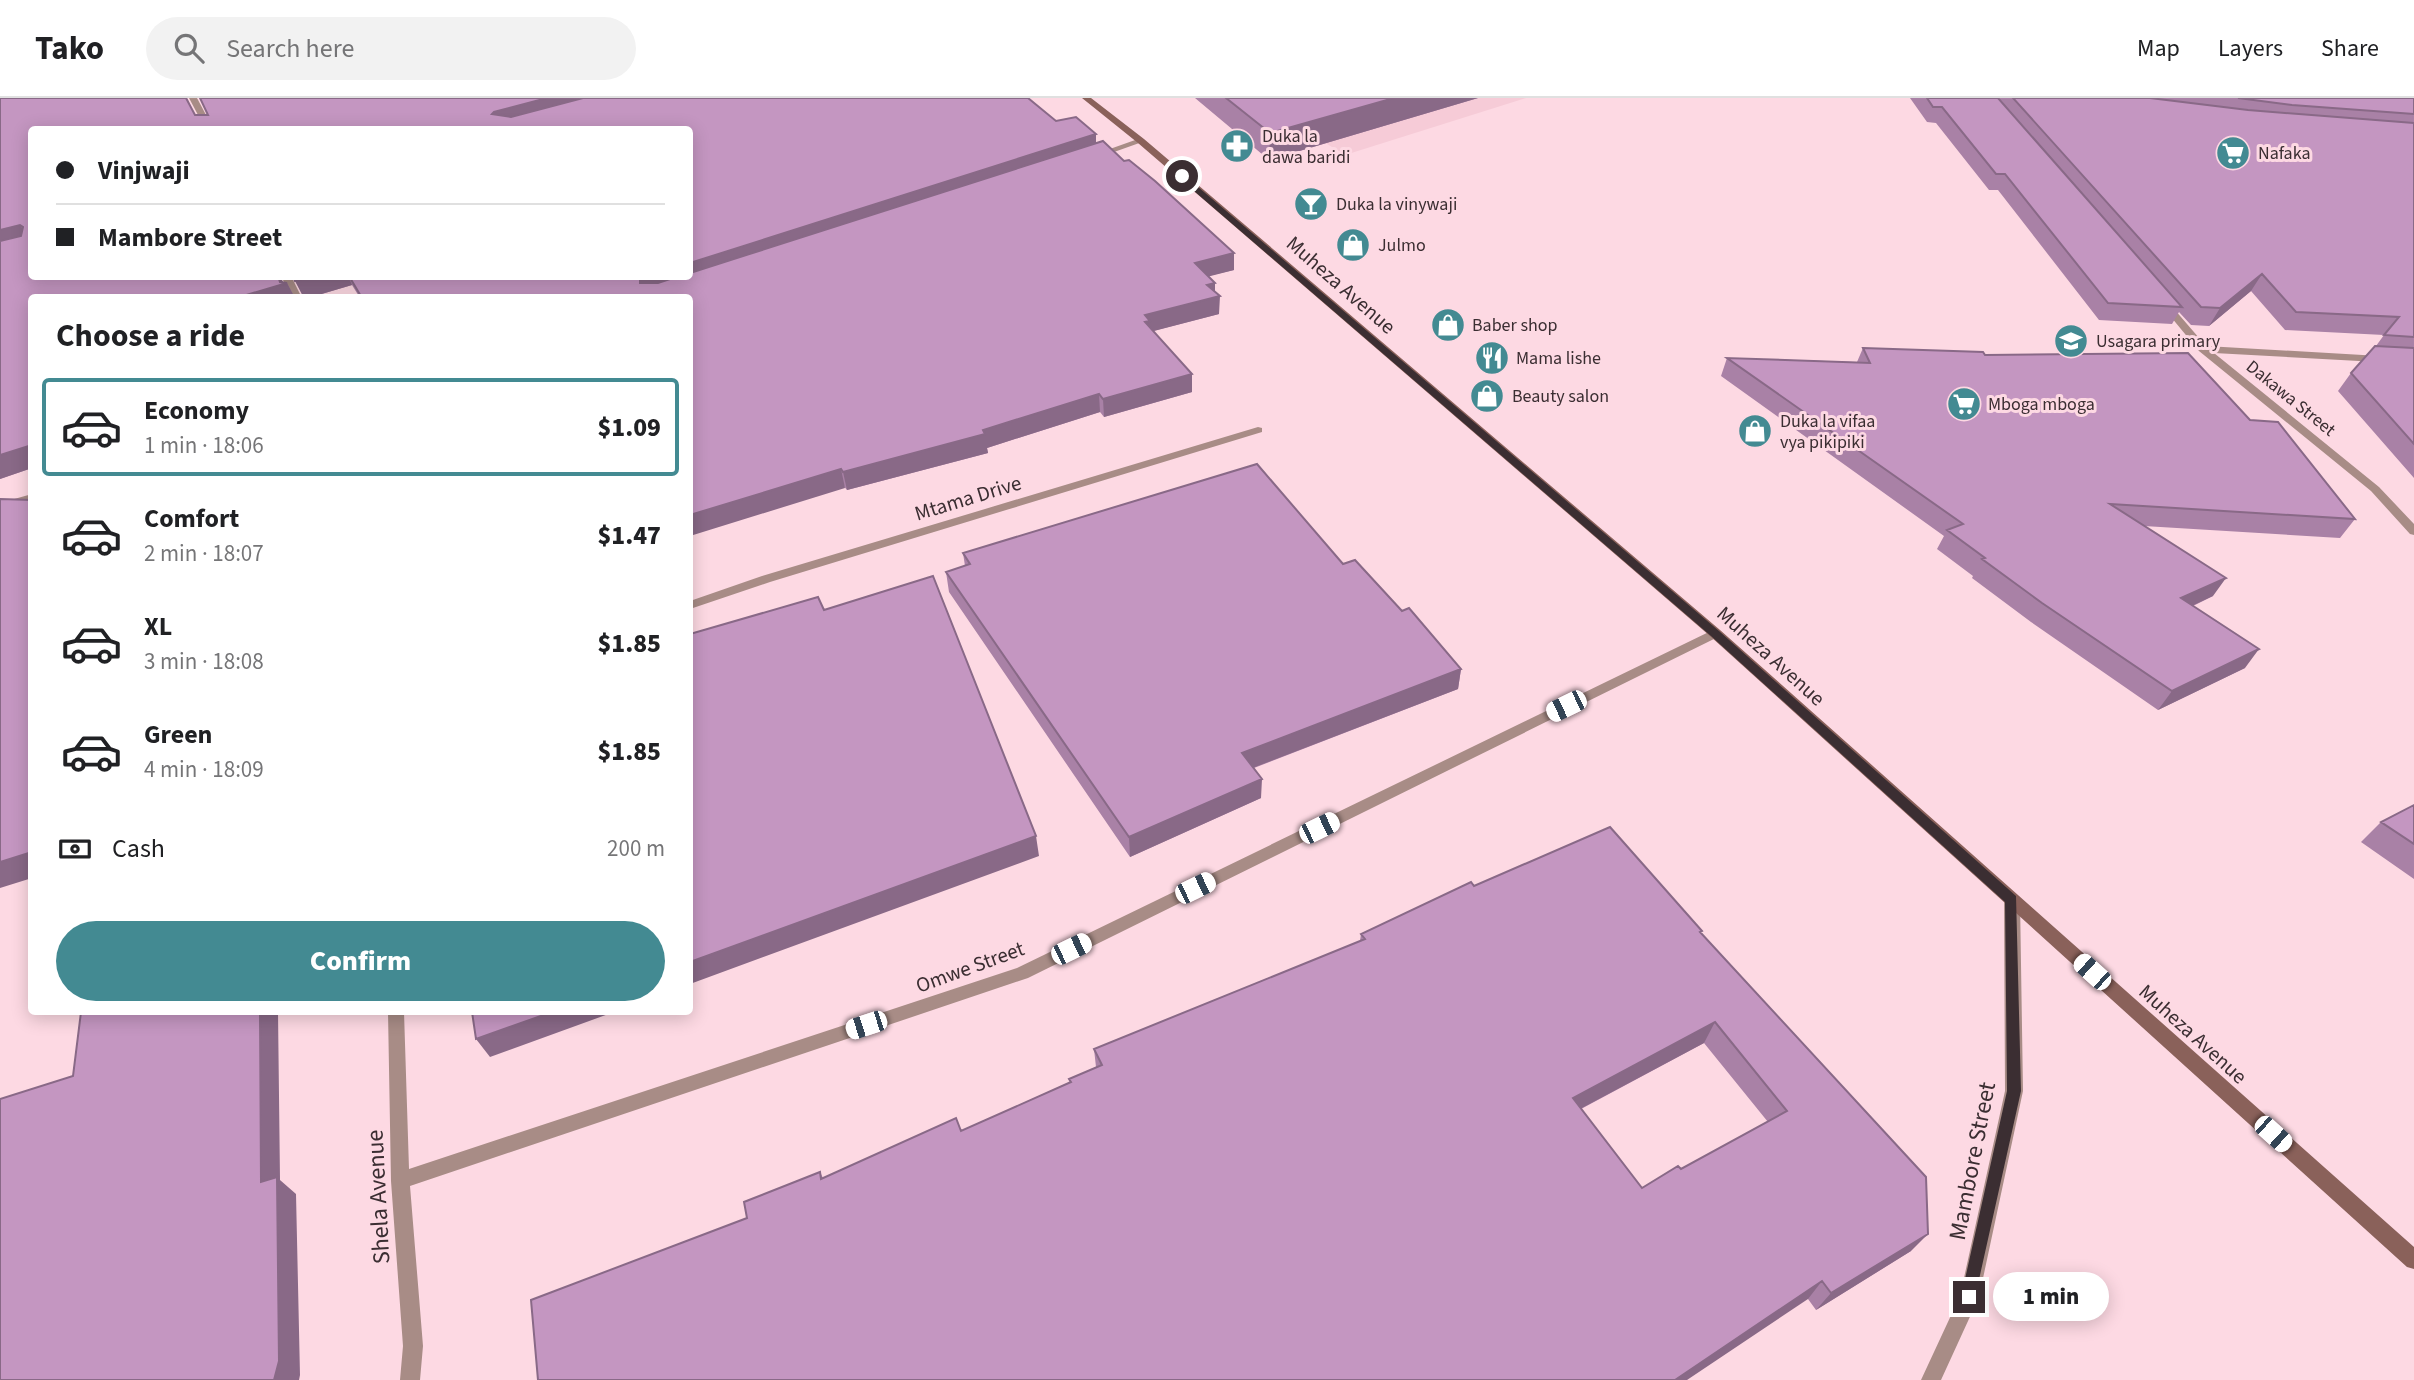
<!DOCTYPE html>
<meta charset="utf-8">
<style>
:root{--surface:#fff;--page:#f2f2f2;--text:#202124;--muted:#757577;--line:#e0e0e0;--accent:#438a92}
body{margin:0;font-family:"Source Sans 3",sans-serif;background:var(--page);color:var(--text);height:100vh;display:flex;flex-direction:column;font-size:26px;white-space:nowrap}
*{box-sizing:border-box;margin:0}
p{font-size:23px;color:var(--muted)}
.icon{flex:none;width:38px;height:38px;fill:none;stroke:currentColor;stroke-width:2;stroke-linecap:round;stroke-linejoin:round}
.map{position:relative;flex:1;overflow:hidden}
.drawer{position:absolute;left:28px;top:196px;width:665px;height:721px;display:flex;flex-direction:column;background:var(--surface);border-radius:7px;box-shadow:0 4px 18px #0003}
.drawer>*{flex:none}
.guide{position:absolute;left:28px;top:28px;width:665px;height:154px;border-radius:7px;box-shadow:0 4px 18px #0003;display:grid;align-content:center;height:154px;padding:0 28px;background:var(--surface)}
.end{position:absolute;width:32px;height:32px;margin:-16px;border:9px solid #3b2e32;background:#fff;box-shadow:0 0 0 4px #fff}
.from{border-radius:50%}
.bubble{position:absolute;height:49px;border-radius:24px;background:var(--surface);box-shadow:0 4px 18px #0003;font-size:23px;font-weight:800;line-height:49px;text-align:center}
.car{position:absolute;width:21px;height:42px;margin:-21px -10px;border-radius:9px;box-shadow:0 0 5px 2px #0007;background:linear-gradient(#fff 24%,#345 0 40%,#fff 0 76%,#345 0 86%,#fff 0)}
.guide b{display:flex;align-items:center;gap:24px;height:66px;font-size:26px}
.guide b+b{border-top:2px solid var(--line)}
.guide i{width:18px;height:18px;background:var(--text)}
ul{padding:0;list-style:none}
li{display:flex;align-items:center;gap:21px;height:98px;margin:0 14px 10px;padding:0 14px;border:4px solid transparent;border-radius:7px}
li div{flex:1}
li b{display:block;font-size:26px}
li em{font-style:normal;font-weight:800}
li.on{border-color:var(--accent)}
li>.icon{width:63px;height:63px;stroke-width:1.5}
h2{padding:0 28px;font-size:32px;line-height:84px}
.pay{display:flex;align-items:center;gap:18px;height:77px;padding:0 28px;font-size:26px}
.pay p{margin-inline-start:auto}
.primary-button{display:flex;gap:14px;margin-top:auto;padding:14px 28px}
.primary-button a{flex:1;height:80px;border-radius:42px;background:var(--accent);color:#fff;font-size:28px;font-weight:800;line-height:80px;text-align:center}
header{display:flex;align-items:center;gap:42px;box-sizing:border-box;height:98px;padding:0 35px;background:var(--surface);border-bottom:2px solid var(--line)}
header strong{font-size:33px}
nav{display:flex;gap:38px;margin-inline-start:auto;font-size:24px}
.search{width:490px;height:63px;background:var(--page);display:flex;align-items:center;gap:18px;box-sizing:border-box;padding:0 24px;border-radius:38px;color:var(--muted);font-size:26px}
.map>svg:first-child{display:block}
</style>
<header>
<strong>Tako</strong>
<div class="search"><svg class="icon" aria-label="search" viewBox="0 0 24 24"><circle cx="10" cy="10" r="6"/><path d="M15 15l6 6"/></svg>Search here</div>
<nav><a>Map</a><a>Layers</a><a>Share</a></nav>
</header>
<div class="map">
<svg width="2414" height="1282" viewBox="0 0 2414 1282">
<rect width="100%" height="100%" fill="#fdd9e3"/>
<path fill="#f6cbd7" d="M1252 0H1526L1345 57Z"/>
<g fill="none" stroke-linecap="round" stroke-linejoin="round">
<path fill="#a88c86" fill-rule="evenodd" d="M189 0H197L214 32H206Z
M1138 41 1145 43 1100 59 1093 57Z
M281 178H291L302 200H292Z
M2162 204H2168L2206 248 2414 260V266L2214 255 2379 389 2414 426V437L2410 436 2371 393 2199 253 2162 208Z
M1258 329 1262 330V334L770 484 690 511V503L762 478Z
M32 396V403L0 413V405Z
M1715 531 1721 535 1720 538 1028 880 410 1088 423 1248 420 1282H400L403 1248 391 1083 388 914H404L409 1071 1017 870Z
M2012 796 2018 798 2020 802 2023 993 1979 1199 1941 1282H1921L1960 1198 2005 993 2004 802 2006 798Z"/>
<path fill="#8a615a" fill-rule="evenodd" d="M1082 0H1091L1144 41 1720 532 2414 1149V1171L2407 1169 1710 538 1138 45Z"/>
</g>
<path fill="#a981a6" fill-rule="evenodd" d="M0 0H187L195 17 1056 23 1096 36V45L1234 172 1208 178 1215 194 1219 216 1153 233 1192 294 1104 319 1100 314 987 350 988 355 847 392 690 200H360L352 187 308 200H304L293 178H690L32 32 283 184 287 185 295 200H32V370L0 381Z
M1195 0H1478L1269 62Z
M1910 0H2414V380L2338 293 2351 275 2376 248 2384 237 2285 232 2251 193 2209 228 2191 227 2179 214 2172 226 2099 222 1998 92H1989L1936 25 1927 24Z
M1863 250 1985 257 2250 322 2355 421 2340 440 2144 428 2213 498 2193 508 2245 570 2158 612 2031 524 1972 480 1973 478 1937 451 1944 438 1721 278 1727 260 1857 264Z
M963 455 1343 466 1402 513 1461 571 1458 591 1254 670 1261 700 1130 759 949 494 946 474 965 468Z
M2414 707V781L2361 744 2381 724Z
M1474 788 1702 833 1701 835 1911 1153 1816 1212 1808 1201 747 1120 820 1074 823 1080 961 1033 1070 984 1069 981 1096 969 1094 951 1360 843 1361 836ZM1704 945 1768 1024 1681 1071 1642 1090 1581 1011Z"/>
<path fill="#896987" d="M547 0H613L500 29 492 16 494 14Z
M1394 0H1478L1269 62 1270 35Z
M1096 36V52L646 200 640 185V180L646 178H690V165Z
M20 127 31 143 0 152V132Z
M1234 155V172L1195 182V165Z
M2262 176 2251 193 2209 228 2220 210Z
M278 178H280L284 186 287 185 295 200H243V198Z
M312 178H348L352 187 308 200H304L295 183Z
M1215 185V199L1220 198 1219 216 1150 234 1146 242 1145 217 1207 187Z
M1192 276V294L1104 319 1103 301Z
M1099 296 1100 314 987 350 988 355 847 392 843 374Z
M32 347V370L0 381V357Z
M841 371 845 390 690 438V417Z
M2226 480 2213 498 2168 519 2181 500Z
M2259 551 2245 570 2158 612 2172 593Z
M1461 571 1458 591 1242 674V655Z
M1262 681 1261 700 1130 759 1129 739Z
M1036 738 1039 758 690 886V864Z
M32 754V780L0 790V764Z
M260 914H278L280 1082 296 1096 300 1277 299 1282H274L261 1084Z
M552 914H614L490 959 476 941Z
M1715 924 1704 945 1565 1019 1573 1000Z
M1928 1136 1911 1153 1816 1212 1831 1195Z
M1822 1183 1808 1201 1687 1282H1675Z"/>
<path fill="#c496c1" stroke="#896987" stroke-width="2" fill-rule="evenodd" d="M0 0H186L195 17H208L200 0H547L494 14 492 16 511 19 583 0H1028L1056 23 1076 19 1096 36 690 165V32H32V178H278L280 184 287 185 243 198V200H32V347L0 357V143L21 138 23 129 20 127 0 132Z
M1226 0H1394L1270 35Z
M1927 0H1998L2182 209 2108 205 2005 76H1996L1942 9H1933Z
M2013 0H2150L2248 12 2414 25V239L2384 237 2399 219 2296 214 2262 176 2220 210 2201 209Z
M2238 0H2414V16L2292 7Z
M1103 43 1124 63 1129 62 1155 83 1234 155 1195 165 1215 185 1207 187 1220 198 1145 217 1150 223 1145 224 1192 276 1103 301 1099 296 983 332 985 336 843 374 841 371 690 417V200H362L349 178H646L640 180V185H658L679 178H690V175Z
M293 178H312L295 183Z
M2375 248 2414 250V346L2351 275Z
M1863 250 1983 254 1985 257 2188 255 2250 322 2278 324 2355 421 2110 406 2226 480 2181 500 2259 551 2172 593 2042 505 1982 461 1985 460 1947 432 1963 426 1727 260 1870 265Z
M1257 366 1343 466 1355 462 1402 513 1409 510 1461 571 1242 655 1262 681 1129 739 946 474 970 466 963 455Z
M0 401 32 402V754L0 764Z
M933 478 1036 738 690 864V536L818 499 824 512Z
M2414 707V746L2381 724Z
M1610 729 1702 833 1700 834 1926 1079 1928 1136 1831 1195 1822 1183 1675 1282H538L531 1202 747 1120 744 1104 820 1074 821 1081 956 1020 961 1033 1071 984 1069 981 1102 967 1094 951 1365 841 1361 836 1471 784 1474 788ZM1715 924 1787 1013 1681 1071 1678 1068 1642 1090 1573 1000Z
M81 914H260L261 1084 277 1079 279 1263 274 1282H0V1001L73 978Z
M472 914H552L476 941Z"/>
<path fill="#3b2e32" d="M1179 77H1184L1719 533 2016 798 2021 993 1974 1204 1969 1206 1963 1204 1961 1199 2007 993 2005 804 1711 538 1179 80Z"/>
<defs>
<g id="pharmacy-disc" transform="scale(1.75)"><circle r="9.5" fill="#438a92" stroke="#fdd9e3"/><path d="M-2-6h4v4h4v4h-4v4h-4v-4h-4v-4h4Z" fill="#fff"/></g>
<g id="supermarket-disc" transform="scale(1.75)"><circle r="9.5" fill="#438a92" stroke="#fdd9e3"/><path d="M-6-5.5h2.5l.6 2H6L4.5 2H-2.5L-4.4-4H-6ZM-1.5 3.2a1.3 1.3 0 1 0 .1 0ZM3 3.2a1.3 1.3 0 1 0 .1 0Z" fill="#fff"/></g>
<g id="bar-disc" transform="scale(1.75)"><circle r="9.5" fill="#438a92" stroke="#fdd9e3"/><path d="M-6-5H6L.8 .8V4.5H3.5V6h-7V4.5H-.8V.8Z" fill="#fff"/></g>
<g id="shop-disc" transform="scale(1.75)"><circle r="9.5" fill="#438a92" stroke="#fdd9e3"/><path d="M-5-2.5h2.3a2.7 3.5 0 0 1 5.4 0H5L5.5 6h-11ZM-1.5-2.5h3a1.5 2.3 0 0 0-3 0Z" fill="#fff"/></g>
<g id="school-disc" transform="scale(1.75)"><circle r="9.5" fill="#438a92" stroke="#fdd9e3"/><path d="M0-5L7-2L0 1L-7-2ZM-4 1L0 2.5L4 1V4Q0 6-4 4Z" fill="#fff"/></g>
<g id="restaurant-disc" transform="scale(1.75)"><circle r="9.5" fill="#438a92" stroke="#fdd9e3"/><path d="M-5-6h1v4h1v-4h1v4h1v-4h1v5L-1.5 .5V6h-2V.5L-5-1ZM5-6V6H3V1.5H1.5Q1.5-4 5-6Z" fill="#fff"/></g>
</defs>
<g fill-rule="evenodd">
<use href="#pharmacy-disc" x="1237" y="48"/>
<use href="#supermarket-disc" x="2233" y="55"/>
<use href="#bar-disc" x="1311" y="106"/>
<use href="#shop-disc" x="1353" y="147"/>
<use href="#shop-disc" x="1448" y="227"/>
<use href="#school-disc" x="2071" y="243"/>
<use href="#restaurant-disc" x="1492" y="260"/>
<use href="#shop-disc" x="1487" y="298"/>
<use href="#supermarket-disc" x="1964" y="306"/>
<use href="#shop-disc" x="1755" y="333"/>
</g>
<g text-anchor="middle" stroke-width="6" stroke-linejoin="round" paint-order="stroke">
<g font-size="18" fill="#3b2e32" stroke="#fdd9e3" text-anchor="start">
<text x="1262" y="44">Duka la<tspan x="1262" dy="21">dawa baridi</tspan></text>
<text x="2258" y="61">Nafaka</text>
<text x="1336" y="112">Duka la vinywaji</text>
<text x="1378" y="153">Julmo</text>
<text x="1472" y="233">Baber shop</text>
<text x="2096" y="249">Usagara primary</text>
<text x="1516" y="266">Mama lishe</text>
<text x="1512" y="304">Beauty salon</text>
<text x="1988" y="312">Mboga mboga</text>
<text x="1780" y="329">Duka la vifaa<tspan x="1780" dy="21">vya pikipiki</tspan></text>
</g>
<g font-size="18" fill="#3b2e32" stroke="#fdd9e3">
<text transform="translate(2291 300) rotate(39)" y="6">Dakawa Street</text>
</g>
<g font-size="21" fill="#3b2e32" stroke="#fdd9e3">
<text transform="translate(1341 187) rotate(41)" y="7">Muheza Avenue</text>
<text transform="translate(968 400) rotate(-17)" y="7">Mtama Drive</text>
<text transform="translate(1771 558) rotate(42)" y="7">Muheza Avenue</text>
<text transform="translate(970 869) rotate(-20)" y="7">Omwe Street</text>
<text transform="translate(2193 936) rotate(42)" y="7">Muheza Avenue</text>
</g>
<g font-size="24" fill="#3b2e32" stroke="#fdd9e3">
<text transform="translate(1972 1063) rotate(-79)" y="8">Mambore Street</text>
<text transform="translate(378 1099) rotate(-93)" y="8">Shela Avenue</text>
</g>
</g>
</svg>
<i class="end from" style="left:1182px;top:78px"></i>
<i class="end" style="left:1969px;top:1199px"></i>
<div class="bubble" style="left:1993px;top:1174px;width:116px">1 min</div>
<i class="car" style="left:1566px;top:608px;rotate:244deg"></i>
<i class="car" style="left:1319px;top:730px;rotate:64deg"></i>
<i class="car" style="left:1195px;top:790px;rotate:64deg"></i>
<i class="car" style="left:1071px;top:851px;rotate:64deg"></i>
<i class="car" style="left:2092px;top:874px;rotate:312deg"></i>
<i class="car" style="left:866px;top:927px;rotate:252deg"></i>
<i class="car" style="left:2273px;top:1036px;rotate:132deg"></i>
<div class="guide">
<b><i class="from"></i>Vinjwaji</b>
<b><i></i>Mambore Street</b>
</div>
<section class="drawer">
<h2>Choose a ride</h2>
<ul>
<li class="on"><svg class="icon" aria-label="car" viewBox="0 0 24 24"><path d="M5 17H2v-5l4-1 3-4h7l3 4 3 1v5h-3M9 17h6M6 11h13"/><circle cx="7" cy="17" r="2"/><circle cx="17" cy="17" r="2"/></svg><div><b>Economy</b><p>1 min · 18:06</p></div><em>$1.09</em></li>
<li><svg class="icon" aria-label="car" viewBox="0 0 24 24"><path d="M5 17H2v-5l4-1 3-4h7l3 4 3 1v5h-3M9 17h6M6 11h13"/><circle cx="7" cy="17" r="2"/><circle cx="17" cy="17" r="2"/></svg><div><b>Comfort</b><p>2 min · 18:07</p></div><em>$1.47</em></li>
<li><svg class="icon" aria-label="car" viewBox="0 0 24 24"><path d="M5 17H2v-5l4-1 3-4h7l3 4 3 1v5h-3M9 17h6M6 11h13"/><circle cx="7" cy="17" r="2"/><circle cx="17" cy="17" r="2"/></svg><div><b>XL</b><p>3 min · 18:08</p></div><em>$1.85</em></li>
<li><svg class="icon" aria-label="car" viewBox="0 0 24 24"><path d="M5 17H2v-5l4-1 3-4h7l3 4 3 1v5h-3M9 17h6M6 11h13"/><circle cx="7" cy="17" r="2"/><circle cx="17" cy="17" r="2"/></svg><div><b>Green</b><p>4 min · 18:09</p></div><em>$1.85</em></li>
</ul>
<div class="pay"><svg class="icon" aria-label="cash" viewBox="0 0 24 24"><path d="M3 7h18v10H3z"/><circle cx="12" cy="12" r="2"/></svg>Cash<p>200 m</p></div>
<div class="primary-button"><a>Confirm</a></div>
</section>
</div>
